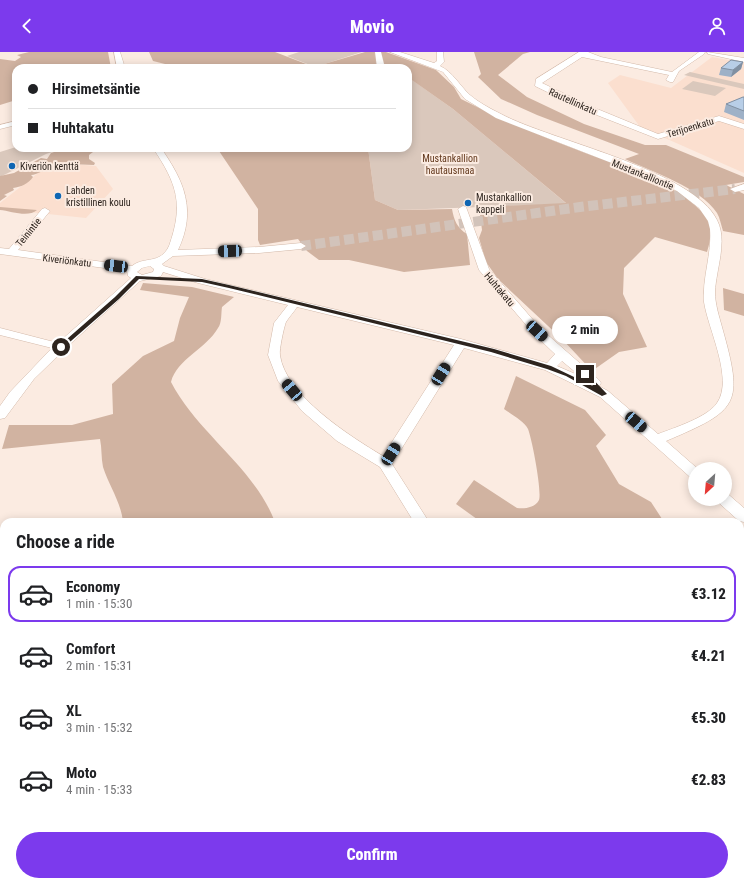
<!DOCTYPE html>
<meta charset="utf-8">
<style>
:root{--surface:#fff;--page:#f6f6f6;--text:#202124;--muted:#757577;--line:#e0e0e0;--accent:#7c3aed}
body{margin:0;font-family:"Roboto Condensed",sans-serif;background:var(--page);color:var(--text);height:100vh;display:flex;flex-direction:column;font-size:15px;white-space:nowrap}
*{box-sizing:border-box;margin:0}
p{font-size:13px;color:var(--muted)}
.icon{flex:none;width:22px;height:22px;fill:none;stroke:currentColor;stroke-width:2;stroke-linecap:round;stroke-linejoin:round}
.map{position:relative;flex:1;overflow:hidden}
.drawer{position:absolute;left:0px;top:466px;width:744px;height:368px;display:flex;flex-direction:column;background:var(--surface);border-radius:12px 12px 0 0;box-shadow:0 2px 10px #0003}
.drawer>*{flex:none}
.banner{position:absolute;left:12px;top:12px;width:400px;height:88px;border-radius:12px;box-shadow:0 2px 10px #0003;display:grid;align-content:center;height:88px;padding:0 16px;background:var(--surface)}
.needle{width:26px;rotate:206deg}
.controls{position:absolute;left:688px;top:410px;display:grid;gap:8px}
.controls a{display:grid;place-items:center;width:44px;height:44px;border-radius:50%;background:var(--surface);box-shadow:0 2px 10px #0003;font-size:20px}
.end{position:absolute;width:18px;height:18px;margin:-9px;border:5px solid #2d241e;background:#fff;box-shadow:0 0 0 2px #fff}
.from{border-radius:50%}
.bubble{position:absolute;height:28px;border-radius:14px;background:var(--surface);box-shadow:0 2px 10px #0003;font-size:13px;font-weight:800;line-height:28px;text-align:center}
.car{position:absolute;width:12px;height:24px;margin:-12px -6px;border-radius:5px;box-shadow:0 0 3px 1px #0007;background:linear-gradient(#222 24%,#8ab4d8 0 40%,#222 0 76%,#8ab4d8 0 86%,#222 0)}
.banner b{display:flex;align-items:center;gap:14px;height:38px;font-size:15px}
.banner b+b{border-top:1px solid var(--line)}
.banner i{width:10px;height:10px;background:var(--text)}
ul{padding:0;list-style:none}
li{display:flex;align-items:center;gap:12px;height:56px;margin:0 8px 6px;padding:0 8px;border:2px solid transparent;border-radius:12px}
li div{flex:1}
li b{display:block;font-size:15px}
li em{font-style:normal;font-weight:800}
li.active{border-color:var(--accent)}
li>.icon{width:36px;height:36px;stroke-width:1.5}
h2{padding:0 16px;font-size:18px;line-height:48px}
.button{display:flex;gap:8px;margin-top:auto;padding:8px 16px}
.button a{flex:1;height:46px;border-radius:24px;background:var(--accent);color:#fff;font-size:16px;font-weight:800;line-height:46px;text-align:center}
header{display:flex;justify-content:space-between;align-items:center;height:52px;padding:0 16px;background:var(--accent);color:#fff;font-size:18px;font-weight:800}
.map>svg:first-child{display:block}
</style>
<header><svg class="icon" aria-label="back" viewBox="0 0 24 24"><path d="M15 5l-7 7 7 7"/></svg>Movio<svg class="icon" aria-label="person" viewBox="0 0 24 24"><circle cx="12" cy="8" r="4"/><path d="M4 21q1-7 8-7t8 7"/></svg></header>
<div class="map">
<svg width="744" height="834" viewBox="0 0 744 834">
<rect width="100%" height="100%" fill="#fbebe1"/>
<path fill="#fbdfcf" d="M712 5 744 11V121L640 75 608 31 620 23 671 36Z
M52 110 96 114 113 137 86 166 0 157V151Z
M0 561 4 566V779L0 772Z
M33 830H200L203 834H35Z"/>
<path fill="#dac8bc" d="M299 0H362L315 15 287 4Z
M690 20 744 32V37L684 23Z
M408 25 453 57 567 152 398 158 375 148 368 96H408Z
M693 29 726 36 715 44 682 37Z
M16 95V96H64L46 102 0 125V100Z"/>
<path fill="#d1b3a1" d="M29 0H108L111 16H16V48L0 53V7L15 9 21 5 17 3Z
M149 0H275L314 15 365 0H386L436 18 454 35 461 47C498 66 536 82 575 97 615 113 670 127 700 158 713 172 712 183 707 200L655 185 624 216 623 242 647 295 619 300 592 319 563 288 498 227 486 210 479 186 482 178 479 155 566 151 453 57 409 26 408 16H171L165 12 153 9Z
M474 0H530L523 2 498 23 527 45 584 72 645 93H666L744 125V130L726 133 744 142V183L723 179C721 173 720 166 717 161 700 135 652 120 625 107L639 102 537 63 501 47 478 25 481 22Z
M66 96H90L93 100 89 103V107L95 111 94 113 69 112 66 114H52L51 117C43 117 38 123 31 123L33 125C28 132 21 135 13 136L14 138 4 143 7 144 0 149V124L14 121 41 106 47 107 51 101Z
M217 96H368L375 148 398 158 452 157C454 168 457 176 467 182L470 213 404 220 349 208H319L307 199 298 187 260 193 258 188V157Z
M0 155 37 158C28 166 11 159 0 158Z
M143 231 192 235 234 245 222 255C221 261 222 271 218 276 206 297 177 307 171 330 198 382 254 415 275 470H123C121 450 109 434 103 415 101 406 102 396 100 387L2 397 9 373H72L113 362 112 332 143 304 174 289 180 266 189 245 140 238Z
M723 236 744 242V264L724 258Z
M516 324 585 358 606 383 596 394 619 432 651 450 664 470H481L456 452 474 428 517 456C524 457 535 456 539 448 542 439 532 387 528 377 525 370 511 362 504 357Z
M740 560 744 564V722L740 716Z
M0 772 4 779V830H33L35 834H5L0 825Z
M409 830H519L521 834H412Z"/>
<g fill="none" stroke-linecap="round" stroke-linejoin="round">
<path stroke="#d2c3ba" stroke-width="10" stroke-dasharray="10 4.5" stroke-linecap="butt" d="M301 194 580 155 735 137"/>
<g stroke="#d3b9a9" stroke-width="1">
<path id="minor" d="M114 0H120L125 16H117Z
M375 0H381L385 16H377Z
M390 0H400L434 11 437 9V0H443L444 10 440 14C453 20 459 33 470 43 478 50 491 57 501 62 552 89 693 118 717 168 728 189 716 217 715 240 715 252 719 264 722 275 744 353 739 358 666 389L698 417H695V427L690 425 600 345 545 318 464 296 392 412 429 470H414L380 415 337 389 302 359 278 329 268 303 274 271 288 253 198 231 163 220 161 224 140 229 69 293 34 327 5 366 0 367V354L10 340 52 296 0 283V276L58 291 131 226 128 224 127 219 0 202V196L9 197 42 157 45 156 50 159 18 198 132 214C144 204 160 213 169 194 184 152 177 132 153 96H161C184 129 197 158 178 198L259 195 301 191 306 194 301 197 259 201 173 204 162 212 164 214 205 227 461 287 547 311 555 302 533 281 479 218 458 157 463 154 466 155 489 217 541 277 599 328 601 331 599 334 608 339 658 382C674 376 708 365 717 351 734 327 708 277 704 250 702 226 712 202 710 177L708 169 699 156 677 139 653 127 496 66 465 47 443 20ZM150 214 154 217 153 220 142 223 137 220 142 216ZM297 255 454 293 383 404C351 385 285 343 280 303 279 298 284 275 286 270 289 265 294 260 297 255ZM562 309 580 324 557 314Z
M579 0H588L601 5 672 20 699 0H705L704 2 679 19 673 30H670L666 28 669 23 582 5 542 31 590 54 658 82 719 64 744 72V77L719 69 658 87 584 58 535 34 536 27Z
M707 0 744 6V10L708 2Z
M16 69V73L0 77V73Z
M744 132V138L735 140 730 137Z
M725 442 729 443 744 456V470L739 469 719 451 717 447H725Z
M0 533 4 534V552L0 550Z
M210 830H233L235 834H212Z"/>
</g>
<use href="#minor" fill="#fff" fill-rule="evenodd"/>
</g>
<path fill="#9eb1c7" d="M743 10 741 17 731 25 719 23 721 16Z
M744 45V68L724 60 726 52Z
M585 830H623L620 834H588Z"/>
<path fill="#8190a2" d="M743 10 741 17 731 25 733 18Z
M618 830H623L620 834H615L617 831Z"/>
<path fill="#b8cee7" stroke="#8190a2" d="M731 8 743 10 733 18 721 16Z
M743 45H744V59L726 52Z
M599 830H618L617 831Z"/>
<path fill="#2d241e" d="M136 224 202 227 229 233 494 297 551 314 593 334 582 322 587 321 607 342 602 344 566 324 547 317 491 300 229 236 202 230 139 227 119 247 63 296H59V294L115 245Z"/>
<g fill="#0f66b3" stroke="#fbebe1" stroke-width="1.5">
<circle cx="12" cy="114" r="4"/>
<circle cx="58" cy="144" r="4"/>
<circle cx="468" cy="151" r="4"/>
</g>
<g text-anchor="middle" stroke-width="4" stroke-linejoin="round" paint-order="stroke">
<g font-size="10" fill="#2d241e" stroke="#fbebe1">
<text transform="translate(573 49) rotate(24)" y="4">Rautellinkatu</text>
<text transform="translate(690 75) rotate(-17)" y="4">Terijoenkatu</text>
<text transform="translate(643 122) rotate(22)" y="4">Mustankalliontie</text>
<text transform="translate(28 180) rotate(-51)" y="4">Teinintie</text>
<text transform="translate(67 208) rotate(7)" y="4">Kiveriönkatu</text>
<text transform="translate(500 237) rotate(50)" y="4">Huhtakatu</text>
</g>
<g font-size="10" fill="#62381c" stroke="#fbebe1">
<text x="450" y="110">Mustankallion<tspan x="450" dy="12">hautausmaa</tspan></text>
</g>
<g font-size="10" fill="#2d241e" stroke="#fbebe1" text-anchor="start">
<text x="20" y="118">Kiveriön kenttä</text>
<text x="66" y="142">Lahden<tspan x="66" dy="12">kristillinen koulu</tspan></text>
<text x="476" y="149">Mustankallion<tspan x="476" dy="12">kappeli</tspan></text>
</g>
</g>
</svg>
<div class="controls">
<a><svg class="needle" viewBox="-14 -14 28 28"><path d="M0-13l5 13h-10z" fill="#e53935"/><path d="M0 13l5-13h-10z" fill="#757577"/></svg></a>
</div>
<i class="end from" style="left:61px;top:295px"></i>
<i class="end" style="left:585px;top:322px"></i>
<div class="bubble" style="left:552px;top:264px;width:66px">2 min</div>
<i class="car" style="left:230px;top:199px;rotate:268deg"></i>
<i class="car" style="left:116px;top:214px;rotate:277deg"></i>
<i class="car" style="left:537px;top:279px;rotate:132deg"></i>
<i class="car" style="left:441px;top:322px;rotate:32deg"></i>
<i class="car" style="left:292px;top:338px;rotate:320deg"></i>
<i class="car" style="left:636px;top:370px;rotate:131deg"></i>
<i class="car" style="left:391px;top:402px;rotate:32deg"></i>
<div class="banner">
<b><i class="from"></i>Hirsimetsäntie</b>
<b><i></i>Huhtakatu</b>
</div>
<section class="drawer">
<h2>Choose a ride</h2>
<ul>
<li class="active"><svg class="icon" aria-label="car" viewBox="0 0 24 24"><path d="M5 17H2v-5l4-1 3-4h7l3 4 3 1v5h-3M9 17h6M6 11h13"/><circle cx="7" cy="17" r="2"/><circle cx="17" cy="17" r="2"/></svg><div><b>Economy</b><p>1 min · 15:30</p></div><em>€3.12</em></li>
<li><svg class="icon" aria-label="car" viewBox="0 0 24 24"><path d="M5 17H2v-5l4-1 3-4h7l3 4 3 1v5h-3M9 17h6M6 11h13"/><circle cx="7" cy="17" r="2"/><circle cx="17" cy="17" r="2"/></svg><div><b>Comfort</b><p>2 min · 15:31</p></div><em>€4.21</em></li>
<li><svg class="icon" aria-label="car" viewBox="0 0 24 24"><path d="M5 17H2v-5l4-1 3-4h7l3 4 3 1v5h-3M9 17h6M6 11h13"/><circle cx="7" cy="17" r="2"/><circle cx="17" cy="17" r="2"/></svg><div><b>XL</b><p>3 min · 15:32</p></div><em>€5.30</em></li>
<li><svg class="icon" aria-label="car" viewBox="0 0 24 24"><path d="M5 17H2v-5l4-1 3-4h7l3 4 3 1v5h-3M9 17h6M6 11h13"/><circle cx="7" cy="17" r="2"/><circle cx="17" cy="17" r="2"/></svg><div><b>Moto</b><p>4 min · 15:33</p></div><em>€2.83</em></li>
</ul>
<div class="button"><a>Confirm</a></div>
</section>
</div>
